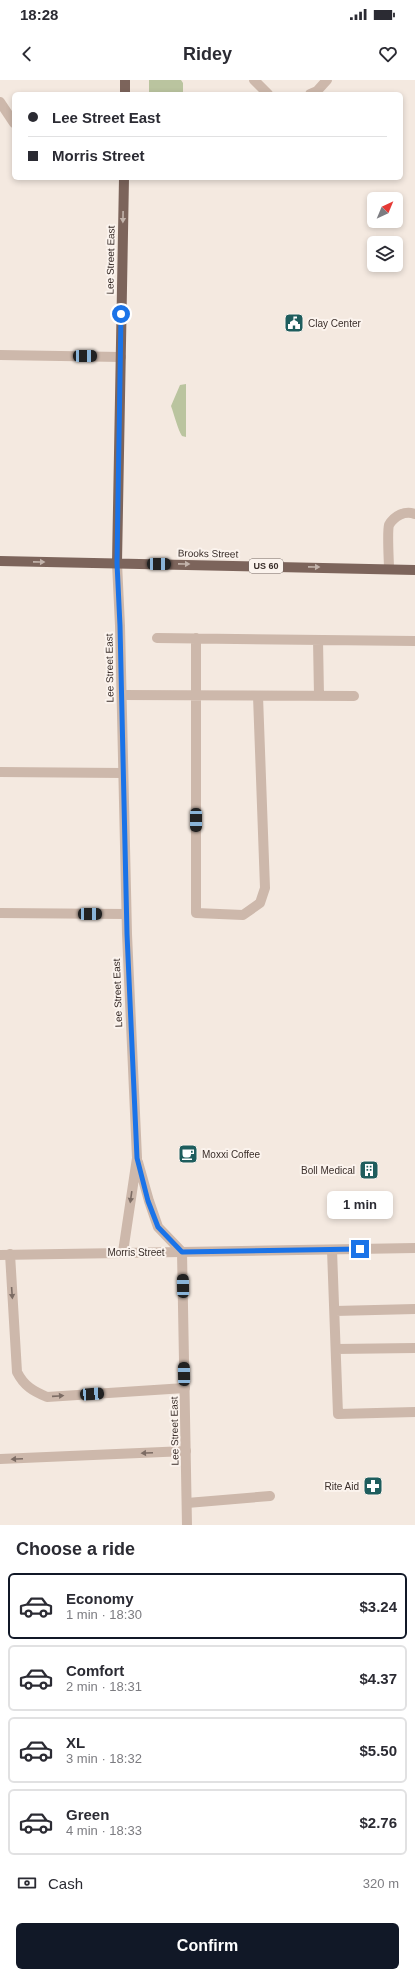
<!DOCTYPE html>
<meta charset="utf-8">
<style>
:root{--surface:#fff;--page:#f7f7f7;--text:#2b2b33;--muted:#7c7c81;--line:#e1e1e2;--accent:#111827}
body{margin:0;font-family:Helvetica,sans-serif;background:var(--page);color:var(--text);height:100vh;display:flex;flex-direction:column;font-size:15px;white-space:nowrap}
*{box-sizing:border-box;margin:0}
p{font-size:13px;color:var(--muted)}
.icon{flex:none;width:22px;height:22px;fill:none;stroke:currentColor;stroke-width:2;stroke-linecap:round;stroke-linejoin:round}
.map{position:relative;height:1445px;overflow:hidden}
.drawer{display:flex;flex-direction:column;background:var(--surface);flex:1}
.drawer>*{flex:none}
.banner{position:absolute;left:12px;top:12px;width:391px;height:88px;border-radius:6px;box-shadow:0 2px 6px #0003;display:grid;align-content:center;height:88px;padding:0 16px;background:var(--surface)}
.needle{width:26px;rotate:44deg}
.controls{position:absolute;left:367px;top:112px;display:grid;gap:8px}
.controls a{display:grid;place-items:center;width:36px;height:36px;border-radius:6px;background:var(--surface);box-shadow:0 2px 6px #0003;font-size:20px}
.end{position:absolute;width:18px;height:18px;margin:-9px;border:5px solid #1a73e8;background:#fff;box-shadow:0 0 0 2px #fff}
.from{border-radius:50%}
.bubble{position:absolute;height:28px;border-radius:6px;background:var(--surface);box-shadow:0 2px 6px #0003;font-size:13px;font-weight:700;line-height:28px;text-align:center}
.car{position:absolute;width:12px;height:24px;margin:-12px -6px;border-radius:5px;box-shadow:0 0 3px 1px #0007;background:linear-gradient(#222 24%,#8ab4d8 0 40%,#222 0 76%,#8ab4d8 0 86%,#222 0)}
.banner b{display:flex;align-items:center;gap:14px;height:38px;font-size:15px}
.banner b+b{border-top:1px solid var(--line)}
.banner i{width:10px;height:10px;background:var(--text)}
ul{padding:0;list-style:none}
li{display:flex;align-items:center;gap:12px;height:66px;margin:0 8px 6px;padding:0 8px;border:2px solid var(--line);border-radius:6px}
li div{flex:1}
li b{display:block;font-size:15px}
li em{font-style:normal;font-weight:700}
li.selected{border-color:var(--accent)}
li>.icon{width:36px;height:36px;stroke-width:1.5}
h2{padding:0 16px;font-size:18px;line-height:48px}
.pay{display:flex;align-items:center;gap:10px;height:44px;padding:0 16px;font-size:15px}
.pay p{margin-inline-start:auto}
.button{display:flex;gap:8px;margin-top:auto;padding:8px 16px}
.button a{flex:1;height:46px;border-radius:6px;background:var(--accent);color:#fff;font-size:16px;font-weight:700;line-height:46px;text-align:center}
.status{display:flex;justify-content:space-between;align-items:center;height:28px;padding:0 20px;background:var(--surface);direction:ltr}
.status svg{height:11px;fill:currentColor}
header{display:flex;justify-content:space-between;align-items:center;height:52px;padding:0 16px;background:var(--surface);font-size:18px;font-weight:700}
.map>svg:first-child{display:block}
</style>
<div class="status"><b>18:28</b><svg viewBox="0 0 49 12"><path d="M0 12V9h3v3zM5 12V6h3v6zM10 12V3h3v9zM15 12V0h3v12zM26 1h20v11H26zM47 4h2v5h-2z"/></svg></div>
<header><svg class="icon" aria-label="back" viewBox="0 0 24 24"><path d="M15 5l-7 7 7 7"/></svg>Ridey<svg class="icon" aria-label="heart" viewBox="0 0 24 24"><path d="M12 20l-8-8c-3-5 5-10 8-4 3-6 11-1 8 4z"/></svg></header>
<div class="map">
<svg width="415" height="1445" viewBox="0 0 415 1445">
<rect width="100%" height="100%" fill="#f4e9e0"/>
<path fill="#bac49f" d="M149 0H181L183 3V14H149Z
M186 304V357L182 356C178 350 174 334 171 326L180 305Z"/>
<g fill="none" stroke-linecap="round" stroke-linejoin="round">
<path stroke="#cdb8ab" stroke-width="10" d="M254 0 268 14
M310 14 317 11 327 0
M0 22 14 43
M0 275 121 277
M389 489C389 481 387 452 389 445 394 436 405 430 415 434
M157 558 415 561
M196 558V833L243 835 260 823 265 808 258 616
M318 560 319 616
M122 615 354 616
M0 692 123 693
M0 833 126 834
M332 1170 338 1334 415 1332
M10 1174 17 1292C24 1306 33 1311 47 1317L185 1308
M335 1231 415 1229
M336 1269 415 1268
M0 1379 186 1371
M187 1423 270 1416"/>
<path stroke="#cdb8ab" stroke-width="10" d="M117 483 120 546 127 854 137 1078 123 1172
M138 1082 149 1121 158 1147 182 1172 187 1445"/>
<path stroke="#cdb8ab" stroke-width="10" d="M0 1175 415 1168"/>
<path stroke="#7c645b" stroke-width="10" d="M125 14V0
M0 481 415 490
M117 483 124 98"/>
</g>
<defs><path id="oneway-solid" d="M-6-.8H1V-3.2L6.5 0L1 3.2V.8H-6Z"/></defs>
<g fill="#c2b3ab">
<use href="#oneway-solid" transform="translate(123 137) rotate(91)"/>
<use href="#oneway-solid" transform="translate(39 482) rotate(1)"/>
<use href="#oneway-solid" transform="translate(184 484) rotate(1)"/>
<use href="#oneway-solid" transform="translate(314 487) rotate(1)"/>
</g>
<g fill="#7c6c64">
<use href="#oneway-solid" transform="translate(131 1117) rotate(98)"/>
<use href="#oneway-solid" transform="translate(12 1213) rotate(86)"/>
<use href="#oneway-solid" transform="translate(58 1316) rotate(-4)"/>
<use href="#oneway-solid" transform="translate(147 1373) rotate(177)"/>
<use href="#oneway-solid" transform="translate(17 1379) rotate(177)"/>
</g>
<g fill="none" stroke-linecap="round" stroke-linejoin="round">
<path stroke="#1a73e8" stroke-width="5" d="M121 234 117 483 120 546 127 854 137 1078 148 1121 158 1147 182 1172 360 1169"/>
</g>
<defs>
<g id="civic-square" transform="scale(1)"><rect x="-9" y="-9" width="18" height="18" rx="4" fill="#1e5d5d" stroke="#fbf3ed"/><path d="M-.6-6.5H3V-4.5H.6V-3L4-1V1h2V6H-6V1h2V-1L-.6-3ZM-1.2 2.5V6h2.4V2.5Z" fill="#fff"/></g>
<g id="cafe-square" transform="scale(1)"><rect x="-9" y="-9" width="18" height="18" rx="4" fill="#1e5d5d" stroke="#fbf3ed"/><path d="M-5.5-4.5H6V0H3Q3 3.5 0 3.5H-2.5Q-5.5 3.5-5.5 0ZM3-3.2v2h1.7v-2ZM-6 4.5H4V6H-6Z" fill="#fff"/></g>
<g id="building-square" transform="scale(1)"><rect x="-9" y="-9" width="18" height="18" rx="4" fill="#1e5d5d" stroke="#fbf3ed"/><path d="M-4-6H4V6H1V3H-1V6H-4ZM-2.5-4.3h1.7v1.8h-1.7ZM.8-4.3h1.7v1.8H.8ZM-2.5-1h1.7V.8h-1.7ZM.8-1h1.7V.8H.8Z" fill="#fff"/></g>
<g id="pharmacy-square" transform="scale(1)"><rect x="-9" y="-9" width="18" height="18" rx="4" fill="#1e5d5d" stroke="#fbf3ed"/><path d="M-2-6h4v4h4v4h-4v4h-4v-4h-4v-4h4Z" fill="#fff"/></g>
</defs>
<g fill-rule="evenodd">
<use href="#civic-square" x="294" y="243"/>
<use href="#cafe-square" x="188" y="1074"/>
<use href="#building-square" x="369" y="1090"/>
<use href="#pharmacy-square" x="373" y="1406"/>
</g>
<g text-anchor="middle" stroke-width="4" stroke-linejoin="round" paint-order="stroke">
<rect fill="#fbf3ed" stroke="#746964" stroke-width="1" x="249" y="479" width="34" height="14" rx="3"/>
<g font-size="9" font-weight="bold" fill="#3a2e2a">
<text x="266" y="489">US 60</text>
</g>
<g font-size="10" fill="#3a2e2a" stroke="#fbf3ed">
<text transform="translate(110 180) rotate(-89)" y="4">Lee Street East</text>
<text transform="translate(208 473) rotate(1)" y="4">Brooks Street</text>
<text transform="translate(109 588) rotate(-91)" y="4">Lee Street East</text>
<text transform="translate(117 913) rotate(-92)" y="4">Lee Street East</text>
<text x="136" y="1176">Morris Street</text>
<text transform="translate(174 1351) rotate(-91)" y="4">Lee Street East</text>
</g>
<g font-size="10" fill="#3a2e2a" stroke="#fbf3ed" text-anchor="start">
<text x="308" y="247">Clay Center</text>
<text x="202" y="1078">Moxxi Coffee</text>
<text x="355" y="1094" text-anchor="end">Boll Medical</text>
<text x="359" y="1410" text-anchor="end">Rite Aid</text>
</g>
</g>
</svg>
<div class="controls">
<a><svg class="needle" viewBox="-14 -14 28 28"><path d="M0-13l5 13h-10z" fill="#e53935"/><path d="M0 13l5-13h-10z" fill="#7c7c81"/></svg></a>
<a><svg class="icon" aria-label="layers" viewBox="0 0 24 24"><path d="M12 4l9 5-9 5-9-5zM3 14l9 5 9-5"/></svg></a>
</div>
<i class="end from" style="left:121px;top:234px"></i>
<i class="end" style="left:360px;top:1169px"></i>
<div class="bubble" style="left:327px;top:1111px;width:66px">1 min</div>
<i class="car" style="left:85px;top:276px;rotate:90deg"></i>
<i class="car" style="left:159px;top:484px;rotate:91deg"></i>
<i class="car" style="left:196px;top:740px;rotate:180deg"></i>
<i class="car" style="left:90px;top:834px;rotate:90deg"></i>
<i class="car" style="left:183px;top:1206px;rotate:359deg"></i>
<i class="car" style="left:184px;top:1294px;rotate:359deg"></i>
<i class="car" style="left:92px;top:1314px;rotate:86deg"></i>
<div class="banner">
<b><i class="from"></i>Lee Street East</b>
<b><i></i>Morris Street</b>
</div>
</div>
<section class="drawer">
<h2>Choose a ride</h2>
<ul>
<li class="selected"><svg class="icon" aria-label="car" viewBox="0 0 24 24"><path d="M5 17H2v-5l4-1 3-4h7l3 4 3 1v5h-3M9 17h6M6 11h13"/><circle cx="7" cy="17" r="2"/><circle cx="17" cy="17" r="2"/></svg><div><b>Economy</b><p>1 min · 18:30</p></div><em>$3.24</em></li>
<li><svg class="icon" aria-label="car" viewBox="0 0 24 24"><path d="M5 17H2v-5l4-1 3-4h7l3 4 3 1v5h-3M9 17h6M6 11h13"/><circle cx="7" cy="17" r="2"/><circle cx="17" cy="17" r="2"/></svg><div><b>Comfort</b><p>2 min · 18:31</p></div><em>$4.37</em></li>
<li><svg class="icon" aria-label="car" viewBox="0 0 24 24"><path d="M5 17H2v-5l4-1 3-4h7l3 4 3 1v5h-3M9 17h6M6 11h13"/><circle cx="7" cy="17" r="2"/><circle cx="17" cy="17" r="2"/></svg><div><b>XL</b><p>3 min · 18:32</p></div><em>$5.50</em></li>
<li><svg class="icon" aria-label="car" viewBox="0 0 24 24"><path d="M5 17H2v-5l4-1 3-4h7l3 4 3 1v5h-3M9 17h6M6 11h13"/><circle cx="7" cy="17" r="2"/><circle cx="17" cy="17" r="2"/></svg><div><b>Green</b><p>4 min · 18:33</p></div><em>$2.76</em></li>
</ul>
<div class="pay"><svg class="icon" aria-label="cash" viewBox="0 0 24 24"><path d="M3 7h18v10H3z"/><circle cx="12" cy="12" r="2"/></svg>Cash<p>320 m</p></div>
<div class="button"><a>Confirm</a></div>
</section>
